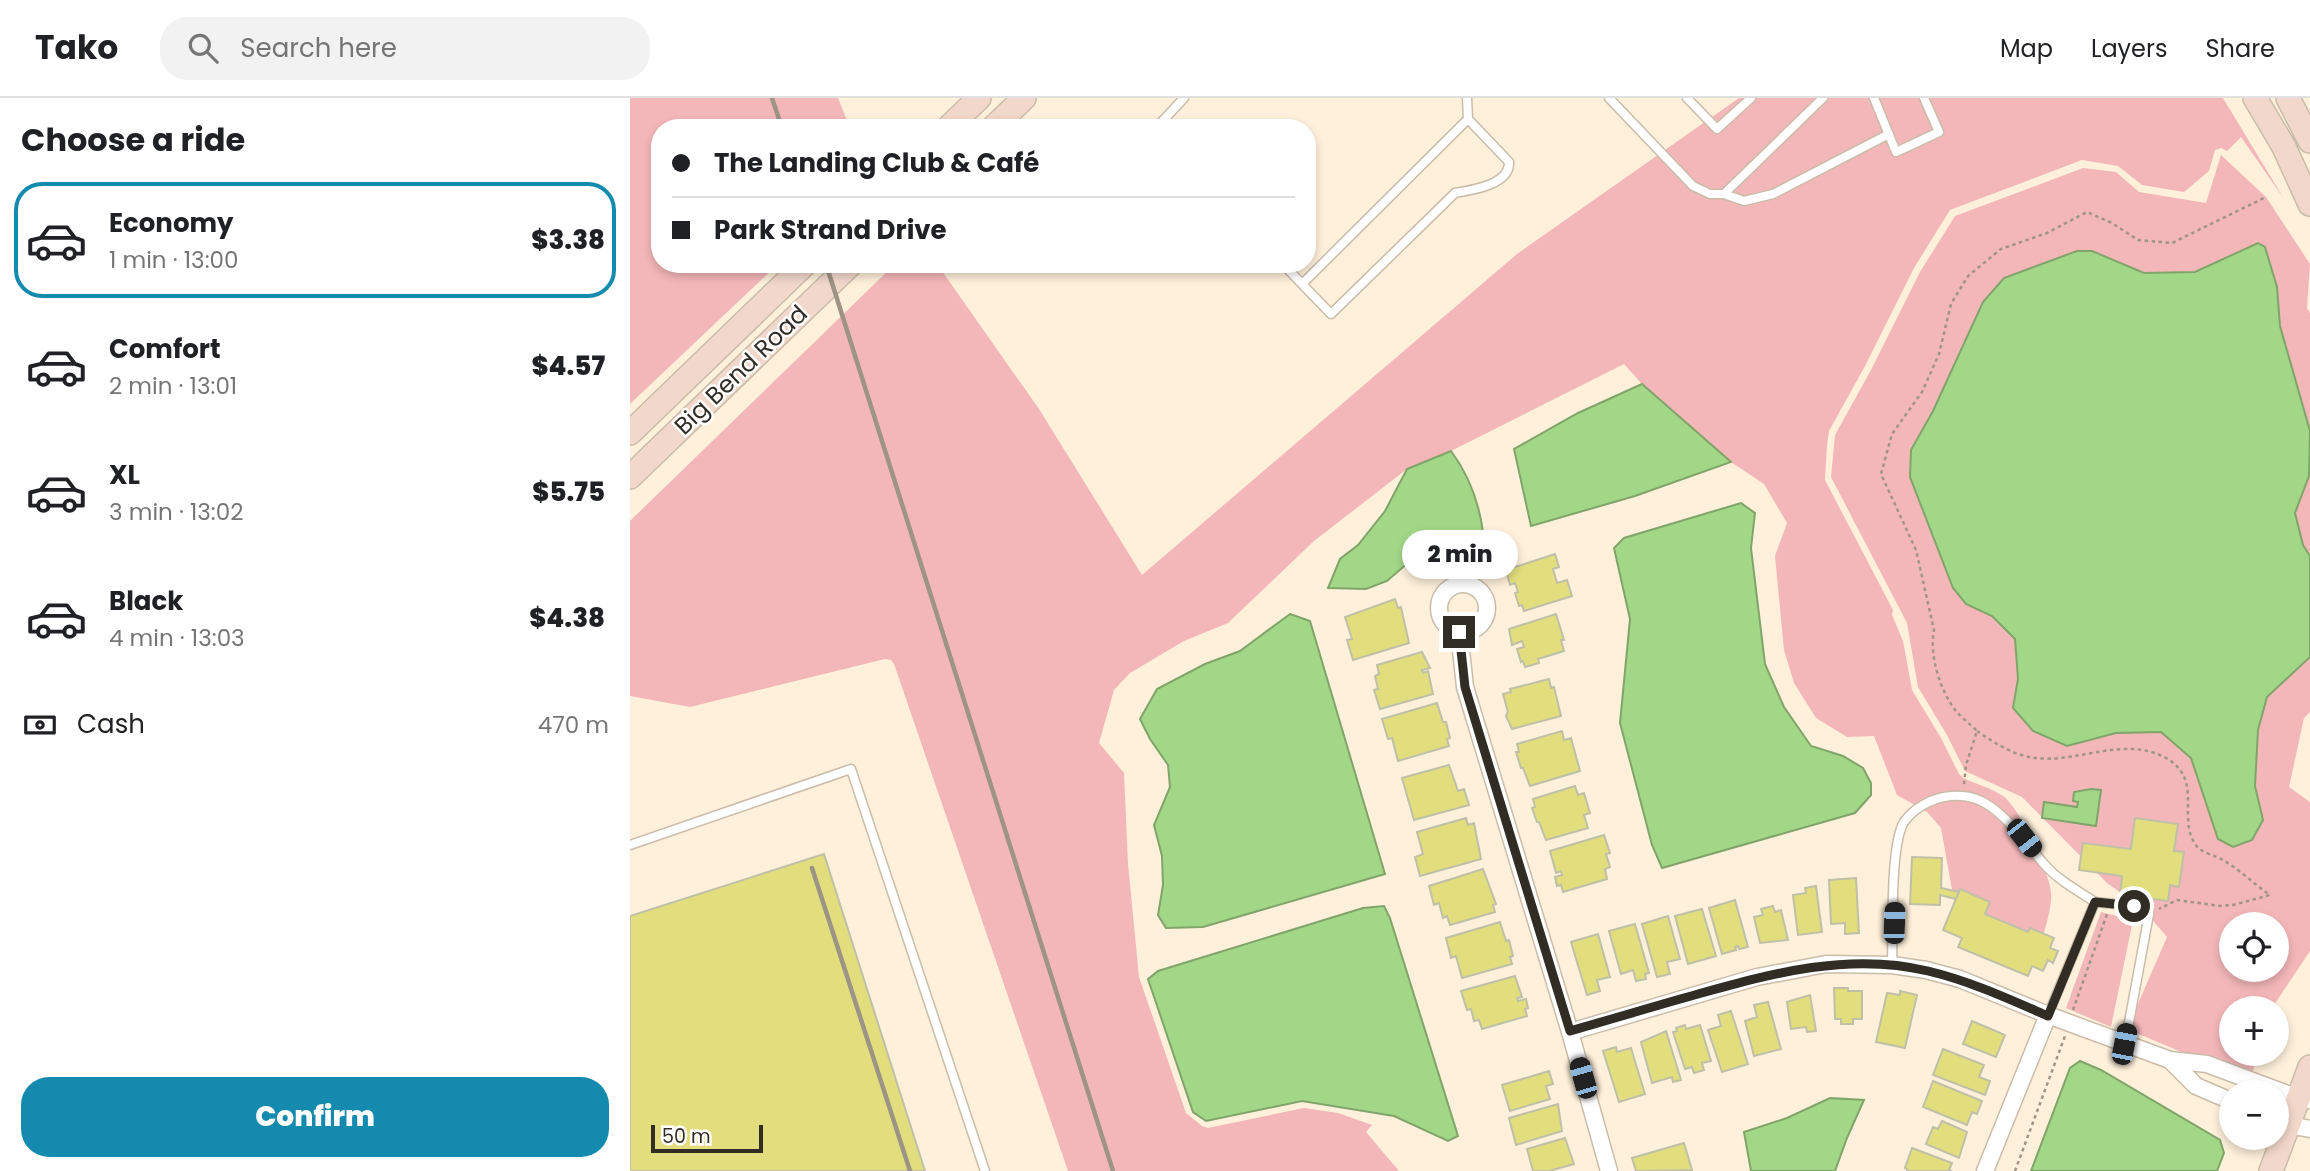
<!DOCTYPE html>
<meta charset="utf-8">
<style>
:root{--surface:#fff;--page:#f2f2f2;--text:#202124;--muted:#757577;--line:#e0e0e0;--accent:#148bae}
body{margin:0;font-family:Poppins,sans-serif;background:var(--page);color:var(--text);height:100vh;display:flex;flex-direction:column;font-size:26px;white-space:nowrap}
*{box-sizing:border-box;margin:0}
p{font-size:23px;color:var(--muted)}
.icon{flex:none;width:38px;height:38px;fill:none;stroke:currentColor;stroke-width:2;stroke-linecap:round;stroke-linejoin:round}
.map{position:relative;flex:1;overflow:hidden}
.panel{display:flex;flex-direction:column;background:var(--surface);width:630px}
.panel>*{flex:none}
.hud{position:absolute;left:21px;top:21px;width:665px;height:154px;border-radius:28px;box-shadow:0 4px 10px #0003;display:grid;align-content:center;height:154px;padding:0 21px;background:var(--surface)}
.controls{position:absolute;left:1589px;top:814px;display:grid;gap:14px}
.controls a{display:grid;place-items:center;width:70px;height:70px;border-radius:50%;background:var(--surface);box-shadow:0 4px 10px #0003;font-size:35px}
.scale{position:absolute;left:21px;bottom:18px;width:112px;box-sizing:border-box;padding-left:7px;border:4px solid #312c24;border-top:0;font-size:19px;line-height:24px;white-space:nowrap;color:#312c24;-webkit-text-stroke:5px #fff;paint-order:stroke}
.end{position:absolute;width:32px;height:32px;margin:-16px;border:9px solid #312c24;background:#fff;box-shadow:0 0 0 4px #fff}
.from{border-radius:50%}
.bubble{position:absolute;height:49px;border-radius:24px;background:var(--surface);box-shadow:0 4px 10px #0003;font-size:23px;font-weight:800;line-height:49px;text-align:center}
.car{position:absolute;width:21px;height:42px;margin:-21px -10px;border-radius:9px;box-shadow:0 0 5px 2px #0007;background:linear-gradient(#222 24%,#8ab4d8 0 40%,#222 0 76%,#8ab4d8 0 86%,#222 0)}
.hud b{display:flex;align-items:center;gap:24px;height:66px;font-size:26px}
.hud b+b{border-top:2px solid var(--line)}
.hud i{width:18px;height:18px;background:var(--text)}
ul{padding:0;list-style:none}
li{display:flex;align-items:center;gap:21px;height:116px;margin:0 14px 10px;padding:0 7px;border:4px solid transparent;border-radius:28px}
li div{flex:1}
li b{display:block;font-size:26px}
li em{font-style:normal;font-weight:800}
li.active{border-color:var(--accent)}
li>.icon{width:63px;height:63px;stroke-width:1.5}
h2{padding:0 21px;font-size:32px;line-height:84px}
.pay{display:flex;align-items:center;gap:18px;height:77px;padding:0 21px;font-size:26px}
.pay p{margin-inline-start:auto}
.action{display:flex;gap:14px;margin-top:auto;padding:14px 21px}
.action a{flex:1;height:80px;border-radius:28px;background:var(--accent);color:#fff;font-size:28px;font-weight:800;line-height:80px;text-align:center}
header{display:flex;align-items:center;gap:42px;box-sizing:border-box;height:98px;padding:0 35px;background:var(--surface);border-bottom:2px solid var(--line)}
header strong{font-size:33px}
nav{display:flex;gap:38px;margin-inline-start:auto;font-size:24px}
.search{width:490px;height:63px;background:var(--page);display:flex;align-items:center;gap:18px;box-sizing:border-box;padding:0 24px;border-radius:28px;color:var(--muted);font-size:26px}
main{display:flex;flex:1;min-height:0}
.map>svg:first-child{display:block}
</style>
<header>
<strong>Tako</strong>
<div class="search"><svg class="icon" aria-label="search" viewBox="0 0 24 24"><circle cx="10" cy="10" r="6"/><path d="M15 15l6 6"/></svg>Search here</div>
<nav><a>Map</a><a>Layers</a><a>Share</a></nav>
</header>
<main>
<section class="panel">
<h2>Choose a ride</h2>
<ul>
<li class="active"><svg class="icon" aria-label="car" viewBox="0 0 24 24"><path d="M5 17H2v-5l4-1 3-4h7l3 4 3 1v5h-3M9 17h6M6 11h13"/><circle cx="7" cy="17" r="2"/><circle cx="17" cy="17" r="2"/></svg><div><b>Economy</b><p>1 min · 13:00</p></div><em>$3.38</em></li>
<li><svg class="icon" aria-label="car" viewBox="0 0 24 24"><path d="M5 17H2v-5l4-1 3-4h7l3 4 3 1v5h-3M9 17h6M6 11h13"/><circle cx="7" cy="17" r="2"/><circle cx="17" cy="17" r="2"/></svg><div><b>Comfort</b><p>2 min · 13:01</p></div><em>$4.57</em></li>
<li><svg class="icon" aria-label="car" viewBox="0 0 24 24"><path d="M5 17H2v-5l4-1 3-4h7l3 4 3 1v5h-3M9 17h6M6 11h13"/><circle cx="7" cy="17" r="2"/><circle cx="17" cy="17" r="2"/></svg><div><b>XL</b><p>3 min · 13:02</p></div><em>$5.75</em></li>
<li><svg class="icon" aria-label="car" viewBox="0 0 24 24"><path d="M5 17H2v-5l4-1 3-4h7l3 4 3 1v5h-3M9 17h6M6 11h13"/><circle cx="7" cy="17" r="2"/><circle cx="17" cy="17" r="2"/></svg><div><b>Black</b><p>4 min · 13:03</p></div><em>$4.38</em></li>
</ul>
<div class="pay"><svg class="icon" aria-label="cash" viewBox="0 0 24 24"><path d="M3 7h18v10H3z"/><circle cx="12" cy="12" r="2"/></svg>Cash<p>470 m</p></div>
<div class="action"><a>Confirm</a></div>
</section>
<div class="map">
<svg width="1680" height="1073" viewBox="0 0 1680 1073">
<rect width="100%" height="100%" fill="#fef0db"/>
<path fill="#f4b7b9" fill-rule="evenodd" d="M0 0H208L220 30H30V166H148L0 306Z
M1109 0H1593L1654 101 1611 39 1597 53 1591 50 1585 52 1579 73 1554 94 1512 87 1488 68 1452 62 1320 112 1284 170 1235 268 1199 333 1197 347 1195 382 1263 512 1262 517 1273 543 1282 592 1311 640 1329 676 1333 680C1346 686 1361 690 1373 698 1389 709 1419 773 1421 794 1423 812 1409 849 1404 868L1353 837 1324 803 1311 730 1297 714 1267 697 1244 638 1217 639 1186 620 1164 585 1154 552 1145 458 1157 425 1134 386 1101 364 1012 286 994 266 821 353 777 371 684 443 598 525 554 543 500 575 484 592 469 645 494 675 498 766 509 879 556 1015 572 1028 578 1030 674 1010 708 1015 742 1027 736 1034 769 1073H438L264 566 261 562 255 561 60 609 0 598V423L265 166H307L409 311 512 477 887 156Z
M1591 57 1636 99 1680 166 1677 210 1680 215V614L1674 620 1659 689 1680 704V853L1642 910H1601V956H1628L1620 983 1497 931 1537 839 1513 811 1477 785 1392 699 1335 673 1317 637 1288 589 1277 525 1201 379 1205 337 1241 272 1290 174 1325 118 1453 70 1486 74 1509 94 1576 105ZM1601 826H1647V872H1601Z
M1471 814 1503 822 1481 929 1436 910Z"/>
<path fill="#a2d788" stroke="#80a46a" stroke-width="2" d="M1628 145 1635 149 1647 189 1650 228 1680 333 1679 378 1665 415 1673 447 1680 458V559L1637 599 1628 632 1625 688 1633 722 1622 742 1603 749 1588 741 1561 660 1531 634 1486 635 1437 648 1403 633 1383 610 1388 581 1385 541 1362 518 1336 506 1323 490 1280 379 1281 352 1303 313 1353 204 1374 180 1447 153H1462L1514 175 1565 174Z
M1012 286 1101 364 1005 398 901 428 884 351 948 315Z
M821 353C839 377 849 405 853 434H830L807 440 757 483 736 491 698 490 710 461 728 447 755 413 777 371Z
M1111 405 1125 415 1121 450 1135 566 1154 609 1181 648 1213 658 1233 670 1241 685V697L1225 715 1032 770 1022 747 990 625 1000 521 984 450 994 440Z
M660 516 680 523 755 776 573 829 536 830 528 817 533 787 532 758 524 727 540 689 538 667 520 641 510 621 527 591 575 566 610 553Z
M1461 691 1471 692 1466 728 1412 720 1414 704 1447 709 1448 704 1443 703 1444 694Z
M754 808 760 820 828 1038 818 1043 764 1018 672 1003 576 1023 563 1014 518 881 528 873 733 810Z
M1450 963 1471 972 1590 1042 1594 1055 1587 1073H1401L1440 970Z
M1200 1000 1234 1002 1217 1040 1205 1073H1121L1114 1034 1157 1020Z"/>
<path fill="#e3de7d" stroke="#c0bfa8" stroke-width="2" d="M925 456 929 469 923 471 927 485 937 482 942 498 894 513 892 507 889 508 885 495 888 494 885 485 880 487 876 472Z
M765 501 768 510 771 509 779 545 723 562 717 542 722 541 715 519Z
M926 516 934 542H931L934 553 908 561 909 565 895 569 893 563 891 564 887 551 894 549 892 543 882 547 879 531Z
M792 554 800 570 792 572 793 575 798 573 803 596 750 611 744 592 748 591 745 578 749 576 747 567Z
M919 581 921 590 924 589 931 618 882 631 876 618 878 614 873 596 881 594 880 591Z
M807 605 813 624H816L820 640 817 641 819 648 768 663 762 640 758 641 752 621Z
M932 633 934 642 941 640 950 673 900 688 893 670H891L886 654H889L887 646Z
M819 667 828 693 834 691 839 707 784 722 772 680Z
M945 688 948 697 954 695 960 715 954 717 958 730 916 742 909 724H907L902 710 905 709 903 701Z
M836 720 838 727 844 725 851 761 790 778 785 759 793 756 787 734Z
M1505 720 1548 726 1544 753 1554 754 1549 789 1540 787 1538 803 1490 797 1492 778 1449 772 1453 745 1501 751Z
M974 737 980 755 976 756 980 769 975 771 977 781 933 794 931 787 927 788 925 779 932 777 931 773 926 775 920 753Z
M194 756 295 1073H0V818Z
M1282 759 1312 760 1311 790 1329 794 1326 801 1310 797V807L1280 806Z
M853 771 866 806 863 807 865 814 820 827 817 818 813 820 809 805 804 807 799 788Z
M1226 780 1229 835 1215 836V825L1201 826 1199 782Z
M1186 788 1192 834 1168 837 1163 797 1176 795 1175 790Z
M1330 791 1360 804 1355 816 1398 834 1400 830 1424 840 1420 850 1428 853 1423 865 1418 862 1413 873 1402 868 1398 878 1328 849 1332 840 1313 832Z
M1105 802 1118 849 1109 851 1108 848 1105 849 1106 852 1092 856 1079 810Z
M1143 808 1145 814 1151 812 1158 842 1130 845 1124 819 1133 817 1131 811Z
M1072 811 1086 858 1058 866 1045 818Z
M1038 818 1050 861 1037 864 1040 876 1027 879 1012 826Z
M870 824 876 843 879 842 883 858 880 859 882 866 832 880 826 858 821 860 816 840Z
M1005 826 1019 875 1015 876 1016 881 1006 883 1003 872 991 876 979 833Z
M968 836 980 879 967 882 970 893 957 897 941 844Z
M885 878 892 899 887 900 888 903 896 901 898 910 895 911 897 918 852 931 849 922 844 923 841 911 837 912 831 893Z
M1204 890H1218V893H1232V921H1223V926H1211V921H1205Z
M1270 893 1287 897 1275 950 1246 944 1257 895 1270 897Z
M1180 897 1186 933 1177 934 1176 929 1161 931 1157 904Z
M1138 904 1151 951 1124 958 1115 923 1127 919 1124 907Z
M1101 913 1118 966 1092 974 1078 932 1091 928 1088 917Z
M1342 923 1375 937 1366 959 1333 946Z
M1055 927 1056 931 1070 927 1081 963 1072 965 1074 972 1064 975 1062 969 1055 971 1043 934 1047 933 1046 930Z
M1036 933 1051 982 1043 984 1042 979 1022 985 1011 944Z
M986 949 987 954 1001 950 1015 996 989 1004 973 953Z
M1313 951 1354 967 1349 979 1360 983 1355 997 1303 977Z
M919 973 923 986 916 988 920 1001 880 1013 872 987Z
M1303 983 1352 1003 1347 1016 1342 1014 1337 1027 1293 1009Z
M928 1006 932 1033 886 1047 879 1020Z
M1312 1023 1337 1034 1329 1060 1296 1046 1303 1029 1308 1031Z
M935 1040 944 1066 919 1073H903L897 1051Z
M1054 1045 1062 1072 1006 1073 1002 1060Z
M1282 1050 1322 1065 1319 1072 1322 1073H1277V1071L1275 1070Z"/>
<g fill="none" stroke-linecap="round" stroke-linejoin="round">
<g stroke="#cabca9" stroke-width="11">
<path id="lane" d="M979 0 1063 88 1080 96H1094L1193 0
M1057 0 1087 31 1121 0
M1244 0 1266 54 1309 34 1294 0
M526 30 554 0
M1094 96 1114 103 1143 96 1259 36
M653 166 672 186 838 21
M672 186 701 216 825 95C842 92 880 87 879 64L838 21 837 0
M0 747 221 671 355 1073
M1465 804 1504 808 1519 816 1495 946
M1262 867C1263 836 1260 746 1274 724 1283 711 1299 702 1314 699 1338 695 1354 701 1372 718 1388 732 1400 750 1414 766 1428 782 1448 793 1465 804L1418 917"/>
</g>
<g stroke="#cabca9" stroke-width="19">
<path id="street" d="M809 510a24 24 0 1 1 48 0a24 24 0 1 1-48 0Z
M829 534 835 589 940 934 979 1073
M940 934 1127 879 1196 866 1262 867 1296 872 1330 881 1418 917 1540 962 1577 966 1668 1000 1680 1002
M1540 962 1566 988 1601 1003
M1647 1022 1658 1027 1680 1031
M1355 1073 1418 917"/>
</g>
<g stroke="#cabca9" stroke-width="26">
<path id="secondary" d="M1625 0 1654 49 1680 106
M1658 0 1680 43
M318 30 349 0
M363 30 394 0
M0 335 175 166
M0 379 221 166
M1641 1073 1680 969"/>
</g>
<path stroke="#9f9586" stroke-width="2.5" stroke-dasharray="3.5 3.5" stroke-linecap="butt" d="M1347 633C1363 644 1380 655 1399 659 1445 668 1492 636 1536 660 1574 682 1547 718 1565 746 1571 755 1584 757 1593 762 1610 772 1624 786 1640 797L1603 807 1590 808 1547 802 1529 811
M1334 686 1336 667 1347 633C1340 626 1332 620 1326 613 1310 593 1299 557 1304 532L1286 452 1251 376 1262 336 1292 294 1309 256 1321 206 1338 178 1371 151 1417 135 1457 114 1482 125 1508 142 1542 145 1636 99
M1443 912 1477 816
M1385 1073 1435 938"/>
<use href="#lane" stroke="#fff" stroke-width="8"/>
<use href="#street" stroke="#fff" stroke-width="16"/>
<use href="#secondary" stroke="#f2d8cb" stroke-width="23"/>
<path stroke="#9e9485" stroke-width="4.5" d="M142 0 152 30
M196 166 483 1073
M182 770 280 1073"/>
</g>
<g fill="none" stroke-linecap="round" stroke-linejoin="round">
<path stroke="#312c24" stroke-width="9" d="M829 534 835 589 940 933C982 921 1025 908 1068 896 1143 875 1220 854 1298 873 1340 883 1379 901 1418 918L1465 804 1504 808"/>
</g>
<g text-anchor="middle" stroke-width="5" stroke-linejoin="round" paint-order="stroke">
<g font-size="24" fill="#312c24" stroke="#fff">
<text transform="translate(111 272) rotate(-44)" y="8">Big Bend Road</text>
</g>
</g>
</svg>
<div class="controls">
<a><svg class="icon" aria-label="locate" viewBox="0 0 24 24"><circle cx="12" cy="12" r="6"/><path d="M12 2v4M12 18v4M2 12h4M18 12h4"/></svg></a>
<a>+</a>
<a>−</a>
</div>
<div class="scale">50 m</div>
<i class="end from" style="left:1504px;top:808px"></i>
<i class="end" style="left:829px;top:534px"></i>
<div class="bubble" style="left:772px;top:432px;width:116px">2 min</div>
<i class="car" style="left:1394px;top:740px;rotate:142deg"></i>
<i class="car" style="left:1264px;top:825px;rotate:2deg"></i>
<i class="car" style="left:1494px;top:946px;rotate:11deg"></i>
<i class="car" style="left:953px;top:980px;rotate:344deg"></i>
<div class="hud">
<b><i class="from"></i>The Landing Club &amp; Café</b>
<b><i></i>Park Strand Drive</b>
</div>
</div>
</main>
